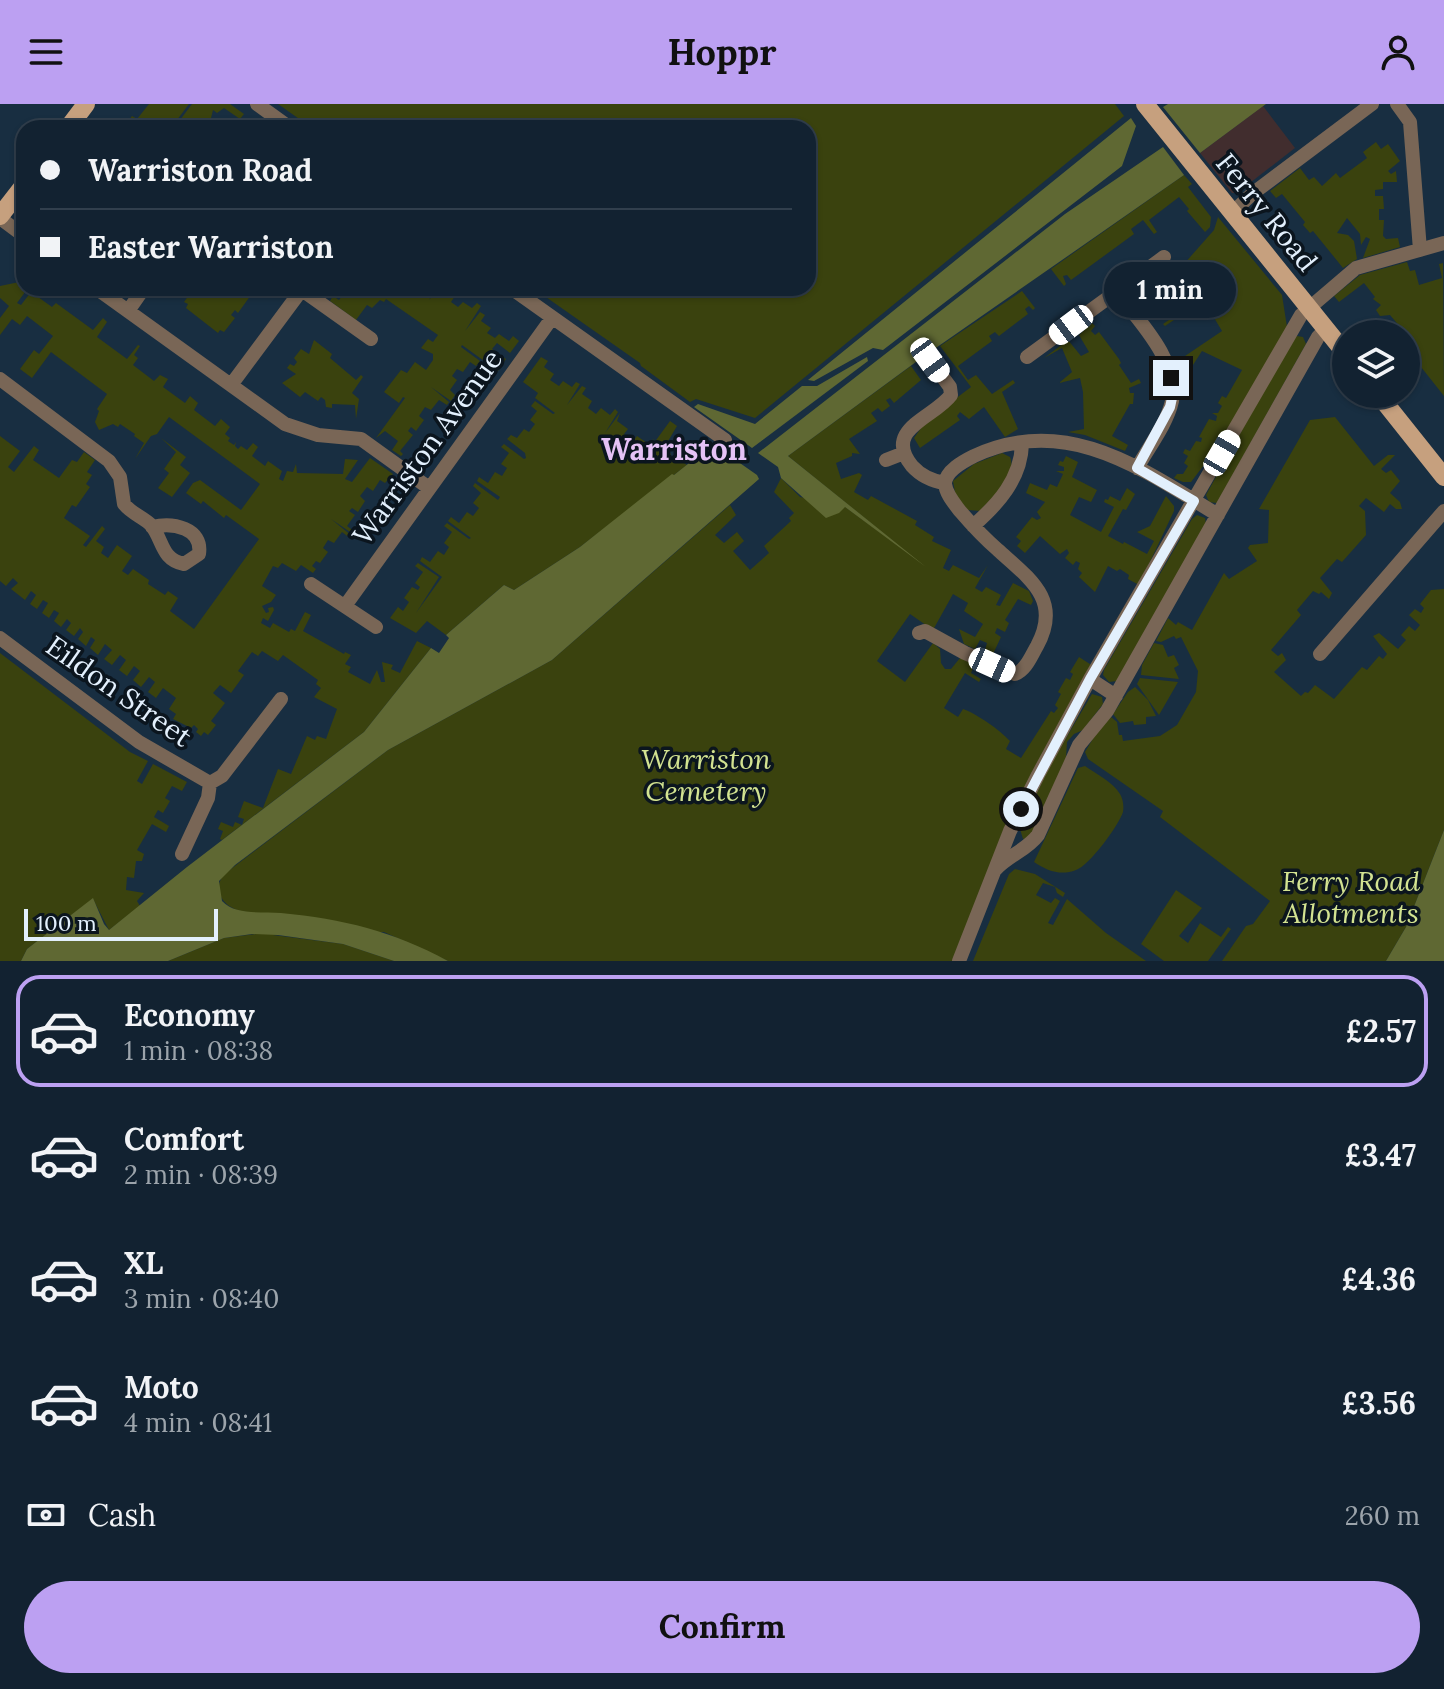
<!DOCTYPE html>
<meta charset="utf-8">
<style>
:root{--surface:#122231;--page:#1f2f3d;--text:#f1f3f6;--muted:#9ca4ab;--line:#313f4d;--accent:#bca0f2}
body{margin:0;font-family:Lora,serif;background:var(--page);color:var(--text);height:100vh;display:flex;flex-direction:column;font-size:30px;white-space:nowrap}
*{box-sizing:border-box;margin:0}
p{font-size:26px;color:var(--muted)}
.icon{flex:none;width:44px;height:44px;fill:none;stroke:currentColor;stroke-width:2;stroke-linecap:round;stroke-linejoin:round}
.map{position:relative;height:857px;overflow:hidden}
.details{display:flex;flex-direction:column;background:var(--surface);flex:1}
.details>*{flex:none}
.hud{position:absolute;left:16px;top:16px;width:800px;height:176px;border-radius:24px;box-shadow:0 2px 6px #0004,0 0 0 2px var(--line);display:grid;align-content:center;height:176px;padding:0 24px;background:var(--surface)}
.fabs{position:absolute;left:1332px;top:216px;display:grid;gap:16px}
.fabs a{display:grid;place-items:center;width:88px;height:88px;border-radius:50%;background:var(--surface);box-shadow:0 2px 6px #0004,0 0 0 2px var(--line);font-size:40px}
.scale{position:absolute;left:24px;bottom:20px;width:194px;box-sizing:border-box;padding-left:8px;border:4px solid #e3f0fd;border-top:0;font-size:22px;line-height:28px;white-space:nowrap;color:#e3f0fd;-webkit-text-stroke:6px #0b151e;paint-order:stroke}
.end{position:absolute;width:36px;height:36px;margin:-18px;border:10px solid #e3f0fd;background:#111;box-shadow:0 0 0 4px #111}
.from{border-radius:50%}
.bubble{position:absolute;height:56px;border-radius:28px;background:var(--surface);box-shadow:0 2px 6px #0004,0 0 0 2px var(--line);font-size:26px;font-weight:700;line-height:56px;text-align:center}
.car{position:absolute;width:24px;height:48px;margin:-24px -12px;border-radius:10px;box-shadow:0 0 6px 2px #0007;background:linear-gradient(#fff 24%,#345 0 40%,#fff 0 76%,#345 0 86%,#fff 0)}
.hud b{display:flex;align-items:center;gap:28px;height:76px;font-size:30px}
.hud b+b{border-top:2px solid var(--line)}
.hud i{width:20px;height:20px;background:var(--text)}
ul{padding:14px 0 0;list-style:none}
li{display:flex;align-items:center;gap:24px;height:112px;margin:0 16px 12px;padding:0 8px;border:4px solid transparent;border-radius:24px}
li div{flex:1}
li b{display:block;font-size:30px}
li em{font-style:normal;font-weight:700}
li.selected{border-color:var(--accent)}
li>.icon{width:72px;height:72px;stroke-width:1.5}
.pay{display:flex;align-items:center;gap:20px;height:88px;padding:0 24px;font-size:30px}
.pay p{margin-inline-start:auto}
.action{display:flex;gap:16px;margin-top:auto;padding:16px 24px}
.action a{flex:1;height:92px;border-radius:48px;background:var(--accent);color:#111;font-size:32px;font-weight:700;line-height:92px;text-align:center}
header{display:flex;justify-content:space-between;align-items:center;height:104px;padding:0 24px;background:var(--accent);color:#111;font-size:36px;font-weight:700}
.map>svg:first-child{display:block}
</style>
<header><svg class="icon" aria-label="menu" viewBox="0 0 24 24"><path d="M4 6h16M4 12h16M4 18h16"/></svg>Hoppr<svg class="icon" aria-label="person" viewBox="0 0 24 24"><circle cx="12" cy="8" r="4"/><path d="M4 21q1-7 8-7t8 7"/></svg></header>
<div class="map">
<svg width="1444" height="857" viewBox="0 0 1444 857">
<rect width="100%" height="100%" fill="#182e41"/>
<path fill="#412d2e" d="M1263 2 1295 44 1237 89H1232L1200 49Z"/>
<path fill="#3a420e" d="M149 0H189L171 24H131L126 20 132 12 137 15Z
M192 0H230L244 10 240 15 224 4 217 9 213 6 211 14 215 17 210 24 202 21 200 24H174Z
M278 0H1115L1124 12 755 314 696 295 690 298 641 262 640 259 533 184H808V24H312Z
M1376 38 1381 45 1388 40 1400 57 1388 67 1391 70 1396 67 1397 78H1383V85L1375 86V92H1383L1384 105H1379V116H1384L1383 132 1386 135 1398 134 1400 143 1363 154 1370 135 1366 133 1361 141 1360 130 1347 114 1337 129 1348 131 1354 137 1357 155 1343 164 1313 127 1310 129 1303 121 1305 118 1282 90 1276 94 1270 87 1300 64 1309 76 1314 73 1322 82 1336 69 1340 74 1367 54 1363 48Z
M1184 71 1192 80 1188 83 1211 113 1210 123 1205 128 1187 107 1189 105 1179 93 1149 116 1157 128 1154 130 1143 116 1131 125 1134 130 1071 176 1067 171 1063 172 1066 180 1064 182 1051 165Z
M1218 113 1282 191 1287 223 1220 340 1191 378H1183L1174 374 1177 370H1183L1188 362 1184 359 1188 352 1183 349 1185 345 1190 347 1196 337 1201 338 1202 334 1199 333 1209 315 1216 317 1217 312 1212 309H1218L1222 302 1218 299 1222 292 1226 294 1242 266 1202 247 1193 261 1185 252 1222 227 1210 207H1208L1201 198 1165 222 1163 220 1182 207 1178 199 1173 202 1155 178 1141 187 1139 183 1156 171 1176 169 1214 126Z
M1407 158 1410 167 1415 166 1419 181 1442 174 1439 160 1443 159 1444 292 1406 244V230L1390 211 1380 212 1376 206 1381 201 1373 195 1375 193 1364 179 1339 198 1334 192 1360 171Z
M24 177V184H28L17 199 21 201 31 188 52 203 56 199 93 226 103 214 107 218 97 233 127 255 138 241 140 242 134 251 138 254 133 261 154 277 160 271 168 275 163 283 185 299 190 292 198 299 194 306 215 322 221 315 230 323 225 330 230 334 228 337 234 341 236 338 235 342 238 345 241 342 247 346 253 339 258 343 252 352 265 362 268 357 282 367 279 375 283 377 287 367 293 368 296 360 297 369 343 370 345 355 358 356 345 375 352 378 370 354 393 370 385 379 380 376 373 387 367 383 360 392 365 397 358 408 352 404 349 407 355 411 347 422 355 428 353 430 331 415 352 432 350 434 342 428 334 439 328 436 323 444 328 448 320 459 316 457 312 462 316 465 313 469 301 461 296 467 282 459 278 464 273 462 262 482 276 491 271 498 262 502 266 509 269 508 268 504 273 503 274 506 268 517 263 514 261 519 270 524 273 519 289 528 291 525 295 527 305 508 311 511 303 527 344 550 345 548 351 551 345 560 351 563 348 568 370 580 377 566 381 578H385L382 558 393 561 391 565 400 569 417 537 431 544 364 628 222 736 220 735 223 727 218 725 221 718 233 723 235 718 242 721 244 715 238 713 244 697 263 704 278 665 291 670 307 632 315 636 317 632 326 635 337 605 314 593 321 584 316 580 318 576 283 551 278 557 262 547 258 552 252 548 238 567 244 571 231 589 220 581 213 589 225 599 211 617 216 621 208 631 204 628 201 632 196 628 198 625 194 621 191 624 173 615 176 610 169 605 176 594 163 584 156 594 148 588 155 578 149 573 141 583 133 576 140 567 134 562 127 572 119 566 126 556 120 551 112 561 104 555 112 546 105 540 98 551 90 544 95 536 91 533 86 542 78 535 83 528 80 524 74 532 66 526 71 519 67 515 61 523 54 517 59 509 54 506 49 514 42 509 48 499 43 496 37 505 30 500 36 491 31 487 25 496 11 485 18 479 13 474 6 482 0 477V332L20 347 8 363 14 368 34 342 39 346 33 356 59 374 72 356 77 358 84 348 95 356 87 368 92 371 86 380 90 383 76 403 72 401 64 414 90 432 83 441 86 443 102 422 105 425 96 437 104 443 101 449 108 454 117 441 132 452 122 467 128 471 133 465 149 476 148 480 165 491 168 487 178 494 170 507 194 525 259 435 226 411 224 414 203 397 201 400 186 389 193 379 200 376 241 406 260 380 169 313 157 330 151 332 135 355 144 339 134 332 135 330 120 320 118 323 113 320 99 326 95 318 99 307 97 305 107 290 51 248 32 274 20 265 34 246 39 250 53 232 27 212 20 221 12 215 0 231V214L9 202 0 194V182Z
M199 184H256L238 209 235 206 231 211 235 214 224 228 220 226 218 229 186 204 188 200 184 198 191 188 196 191Z
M357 184H436L429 196 439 184H445L455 192 451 198 458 203 463 198 472 204 477 199 481 202 465 227 480 208 485 211 481 217 491 224 487 229 495 234 499 230 509 237 513 232 519 237 510 249 497 239 492 245 506 255 498 267 462 241 461 243 480 257 476 262 470 258 463 268 457 265 452 272 457 276 450 286 455 291 451 297 431 283 449 298 447 301 439 296 431 306 425 303 419 312 424 316 416 327 411 323 408 327 413 331 400 347 403 350 401 352 392 346 398 337 385 327 376 334 405 294 403 293 399 299 384 288 401 266 407 269 415 258 426 266 433 256V250L421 244 428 235 433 238 438 231 386 195 384 198 380 196 372 204 367 201 356 216 330 197 333 192 339 196 346 187 352 191Z
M1022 187 1035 204 1033 206 1029 202 1025 205 1028 210 999 232 995 228 989 232 992 237 958 262 968 276 976 271 992 290 1013 276 1015 279 1002 288 1018 325 1005 333 984 303 969 315 960 308 957 312 960 316 920 344 914 334 926 317 971 283 940 242Z
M1092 219 1095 222 1091 227 1095 231 1099 228 1119 255 1121 259 1119 261 1131 279 1139 275 1141 279 1129 284 1130 289H1134L1133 300H1130L1112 332 1128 341 1125 347 1085 331 1068 328 1084 325 1083 288 1080 274 1059 279 1072 268 1062 244 1044 254 1068 236 1081 252 1089 248 1079 231Z
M1297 232 1303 233 1306 240 1217 399 1209 398 1206 391 1292 235Z
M314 236 332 250 330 254 356 276 361 271 363 273 352 289 359 295 356 315 355 301 332 300V304L326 303 325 296 321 293 318 297 305 288 300 293 282 279 296 270 287 264 290 260 294 262 297 258 294 254 301 245 309 250Z
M541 253 548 257 544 263 554 270 550 276 559 282 563 277 572 283 576 278 580 280 567 301 582 282 586 284 582 290 592 297 588 304 596 310 601 304 610 311 615 305 618 308 605 329 620 309 617 317 628 325 624 330 633 337 637 332 647 339 654 335 641 352 643 354 670 317 677 322 664 344 671 350 669 353 674 357 677 354 687 361 580 443 514 486 504 481 446 531 427 517 416 529 390 514 398 503 403 507 409 498 404 494 412 483 418 486 420 483 415 479 423 468 415 462 418 459 439 473 416 509 442 473 420 457 422 453 430 458 438 447 444 451 449 443 444 439 452 428 444 422 447 419 469 435 471 434 448 417 451 413 459 419 467 408 473 412 479 404 473 399 481 389 473 382 475 379 498 396 500 393 477 377 479 373 488 379 495 368 502 372 507 364 501 360 509 349 501 343 504 340 524 355 526 354 525 349 507 335 511 331 517 334 524 325 529 328 535 320 530 316 537 307 531 302 535 297 553 310 555 309 535 294 538 289 523 278Z
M911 262 921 276 894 299 890 294 886 296 890 302 882 308 878 304 871 309 877 317 849 335 860 350 852 349V352L836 359 841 375 859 369 862 371 854 388 868 396 871 392 917 417 915 421 934 433 932 437 951 446 943 464 949 467 953 461 979 474 988 461 975 484 982 488 986 483 1001 491 996 501 1000 502 1013 479 1029 487 1033 497 1031 501 1018 495 1005 516 1009 519 1005 528 997 524 995 529 1001 533 993 550 985 546 987 539 980 536 975 545 964 540 959 525 975 533 983 520 964 507 968 499 953 490 933 526 910 510 877 557 905 578 933 539 940 545 941 559 945 565H951L960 554 975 560 971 569 981 575 979 578 965 569 944 604 958 613 963 605C977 610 1000 626 1010 637L1006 645 1021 654 1051 607 1054 609 1058 604 1055 601 1061 590 1058 588 1066 574 1070 576 1073 570 1070 568 1079 553 1093 562 955 857H448L384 828 273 831 343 840 394 857H168L224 834 256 830 246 808C227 806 211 790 223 771L388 646 552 556 730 401 736 411 715 431 724 439 737 428 744 437 733 447 750 466 769 449 764 442 791 417 789 414 794 409 774 388 781 374 800 393 844 402 899 442 788 352Z
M1335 313 1374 362 1388 351H1395L1381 365 1386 369 1391 366 1400 377 1390 389 1400 398 1402 405H1396L1390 400 1384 408 1366 394 1359 402 1365 407 1366 431 1342 458 1337 455 1320 474 1332 489 1329 495 1321 488 1319 490 1313 487 1297 506 1301 511 1271 546 1278 552 1282 549 1286 556 1274 568 1301 592 1305 588 1308 589 1315 581 1334 595 1362 563 1367 566 1379 552 1383 555 1387 550 1373 532 1379 529 1398 545 1406 536 1401 531 1409 522 1415 527 1420 521 1409 511 1415 505 1421 509 1424 504 1420 500 1431 486 1444 485V726L1406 823 1386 857H1222L1246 822 1253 820 1270 797 1160 713 1163 707 1088 655 1085 648 1097 628 1111 613 1117 618 1119 631H1122L1123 637 1160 632 1177 621 1196 588 1198 567 1181 533 1176 535 1174 532 1161 538 1156 537 1168 514 1176 521 1178 518 1192 526 1224 469 1229 475 1257 457 1248 444 1250 441 1268 439 1269 406 1259 405 1310 316Z
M161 334 186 353 180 361 190 369 172 393 158 384 169 369 164 365 176 348Z
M1002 349 1010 353C1018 374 993 392 980 407L968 406 956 394 953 377 974 360Z
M1066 352 1078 358 1072 373 1097 386 1091 398 1079 393 1070 411 1101 428 1114 403 1104 398 1105 395 1108 396 1110 392 1120 397 1127 384 1135 390 1126 406 1123 405 1108 432 1123 440 1124 438 1147 450 1154 437 1137 428 1150 422 1166 392 1174 402V407L1139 481 1128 475 1129 471 1120 465 1117 467 1108 462 1095 488 1079 473 1082 469 1078 465 1080 459 1076 457 1073 461 1065 454 1069 449 1067 445 1060 450 1040 432 1025 449 1017 442 1021 437 1016 433 1032 413 1037 416 1041 414 1037 408 1045 398 1026 389 1030 379 1047 386 1050 380 1057 383 1063 370 1056 367H1064V363L1058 361 1060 357 1063 358Z
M1197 411 1205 414 1206 420 1117 577 1109 578 1103 571 1104 566 1192 415Z
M1154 539 1163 541 1168 553 1174 551 1179 561 1174 564 1179 575 1141 571 1142 561Z
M0 549 130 648 148 657 137 677 142 680 153 660 187 678 182 687 172 682 165 694 170 697 163 709 158 706 154 713 169 722 166 728 152 720 137 746 144 750 142 757H136L134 774 127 773 126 786 144 789 137 797 140 802 109 826 93 795 27 845 21 857H0Z
M1140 574 1178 578 1159 611 1137 580Z
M1135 583 1148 596 1156 612 1146 613V620L1134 621 1133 617 1120 619 1113 610 1128 588Z
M1092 590 1102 593 1103 600 1083 626 1074 630 1067 638 1066 654 1031 733 1023 735 1020 725 1049 663Z
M1085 662C1096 670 1113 678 1120 690 1123 695 1124 702 1123 708 1119 721 1089 762 1076 766 1061 772 1047 767 1034 758L1078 664Z
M1015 765 1035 770 1065 789 1063 793 1057 789 1055 783 1043 779 1036 791 1051 799 1055 794 1060 797 1048 819 1053 821 1067 795 1106 829 1146 857H973L1009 770Z
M1176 786 1202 804 1179 832 1188 839 1200 819 1221 833 1228 823 1231 825 1208 857H1164L1141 840Z"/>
<path fill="#5f6833" d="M1168 0H1266L1200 49 1163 3Z
M1131 14 1136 22 1122 62 883 246 873 244 814 277 808 276Z
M1163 43 1184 71 920 255 788 352 926 463 845 403 839 409 826 414 781 374 778 363 758 349 1065 110Z
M867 253 868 257 752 344 694 303 698 300 755 320 802 282H817Z
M717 343 757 371 759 375 552 556 388 646 235 761 219 777 222 797C236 812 262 807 281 809 343 815 393 827 448 857H394L343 840 278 831 252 830 224 834 168 857H21L27 845 93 794 104 820 109 826 187 763 364 628 431 544 439 549 449 534 446 531 504 481 514 486 580 443 672 370 674 371 708 344 714 349Z
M1444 726V857H1386L1406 823Z"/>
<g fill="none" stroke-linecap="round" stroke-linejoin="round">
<path stroke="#796656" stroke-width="14" d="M257 0 290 24
M1397 0 1410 18 1420 146
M1232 109 1252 90 1372 0
M0 114 24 132
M96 184 285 320 318 331 361 335 429 384
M511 184 725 336
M302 186 371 235
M1116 187C1139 217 1179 257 1172 297 1167 320 1148 344 1137 364
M128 207 144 184
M1027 253 1164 153
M930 256 950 283 951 291C934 314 882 325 912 362 921 372 932 377 945 379
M0 275 109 357 120 373 124 400C132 410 143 413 151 421 163 435 161 456 184 460L199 450C203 424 173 418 152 423
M231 281 303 184
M886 356 904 349
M973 422C998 400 1021 375 1022 340
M311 480 376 523
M345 502 552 214
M919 529 925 527 965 549 1015 570C1026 566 1031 552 1037 542 1062 496 1030 475 998 446 984 434 972 421 960 407 954 399 946 390 945 380 945 367 964 357 974 352 1066 309 1142 365 1218 411
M0 534 139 638 210 679
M1320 550 1444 407
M1090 575 1116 592
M210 679 222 672 281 595
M182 750 208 694 210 679
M996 765C1009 751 1027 746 1038 731L1079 641 1107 607 1318 233 1326 225
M959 857 1010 727 1038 671 1090 575 1301 211 1356 164 1444 139"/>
<path stroke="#c6a07e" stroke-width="18" d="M1145 0 1346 250
M68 24 86 0
M0 112 24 81
M1378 290 1444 373"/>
</g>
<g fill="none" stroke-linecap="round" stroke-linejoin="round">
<path stroke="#e3f0fd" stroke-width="10" d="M1021 705 1090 575 1194 397 1137 364 1170 303 1172 294 1171 274"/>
</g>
<g text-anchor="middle" stroke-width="7" stroke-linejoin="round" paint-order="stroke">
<g font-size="28" fill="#e3f0fd" stroke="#0b151e">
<text transform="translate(1267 108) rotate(51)" y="10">Ferry Road</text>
<text transform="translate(427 343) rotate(-54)" y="10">Warriston Avenue</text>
<text transform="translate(119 587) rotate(35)" y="10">Eildon Street</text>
</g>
<g font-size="28" font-style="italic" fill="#d3e391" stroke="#0b151e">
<text x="706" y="665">Warriston<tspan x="706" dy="32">Cemetery</tspan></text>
<text x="1351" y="787">Ferry Road<tspan x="1351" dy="32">Allotments</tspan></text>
</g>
<g font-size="30" font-weight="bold" fill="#e5c2f6" stroke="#0b151e">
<text x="674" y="356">Warriston</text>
</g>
</g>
</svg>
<div class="fabs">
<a><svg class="icon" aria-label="layers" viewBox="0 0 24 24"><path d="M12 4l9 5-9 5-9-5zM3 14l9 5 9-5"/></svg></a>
</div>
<div class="scale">100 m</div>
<i class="end from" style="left:1021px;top:705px"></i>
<i class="end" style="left:1171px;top:274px"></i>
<div class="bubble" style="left:1104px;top:158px;width:132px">1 min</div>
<i class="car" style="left:1071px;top:221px;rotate:233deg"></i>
<i class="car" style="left:930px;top:256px;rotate:144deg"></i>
<i class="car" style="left:1222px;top:349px;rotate:30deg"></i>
<i class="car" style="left:992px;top:561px;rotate:114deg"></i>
<div class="hud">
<b><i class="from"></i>Warriston Road</b>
<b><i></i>Easter Warriston</b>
</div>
</div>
<section class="details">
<ul>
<li class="selected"><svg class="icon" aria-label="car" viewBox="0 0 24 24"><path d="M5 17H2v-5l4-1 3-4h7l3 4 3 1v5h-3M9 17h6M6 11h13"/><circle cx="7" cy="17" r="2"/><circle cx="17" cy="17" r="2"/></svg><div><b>Economy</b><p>1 min · 08:38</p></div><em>£2.57</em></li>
<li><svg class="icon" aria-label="car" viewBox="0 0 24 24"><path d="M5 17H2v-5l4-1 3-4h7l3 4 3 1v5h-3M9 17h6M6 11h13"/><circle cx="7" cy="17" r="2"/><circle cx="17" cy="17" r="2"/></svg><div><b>Comfort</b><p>2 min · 08:39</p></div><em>£3.47</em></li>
<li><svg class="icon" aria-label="car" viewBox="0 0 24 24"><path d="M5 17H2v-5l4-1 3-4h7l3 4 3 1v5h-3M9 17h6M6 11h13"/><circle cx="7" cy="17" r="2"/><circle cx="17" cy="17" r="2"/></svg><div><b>XL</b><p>3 min · 08:40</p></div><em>£4.36</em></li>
<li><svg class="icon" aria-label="car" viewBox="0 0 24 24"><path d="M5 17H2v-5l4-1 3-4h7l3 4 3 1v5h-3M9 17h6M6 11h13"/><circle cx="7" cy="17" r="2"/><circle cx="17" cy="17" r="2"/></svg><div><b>Moto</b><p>4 min · 08:41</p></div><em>£3.56</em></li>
</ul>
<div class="pay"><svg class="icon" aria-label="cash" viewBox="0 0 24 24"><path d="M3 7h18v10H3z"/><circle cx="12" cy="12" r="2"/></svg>Cash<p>260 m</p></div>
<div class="action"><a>Confirm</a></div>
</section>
